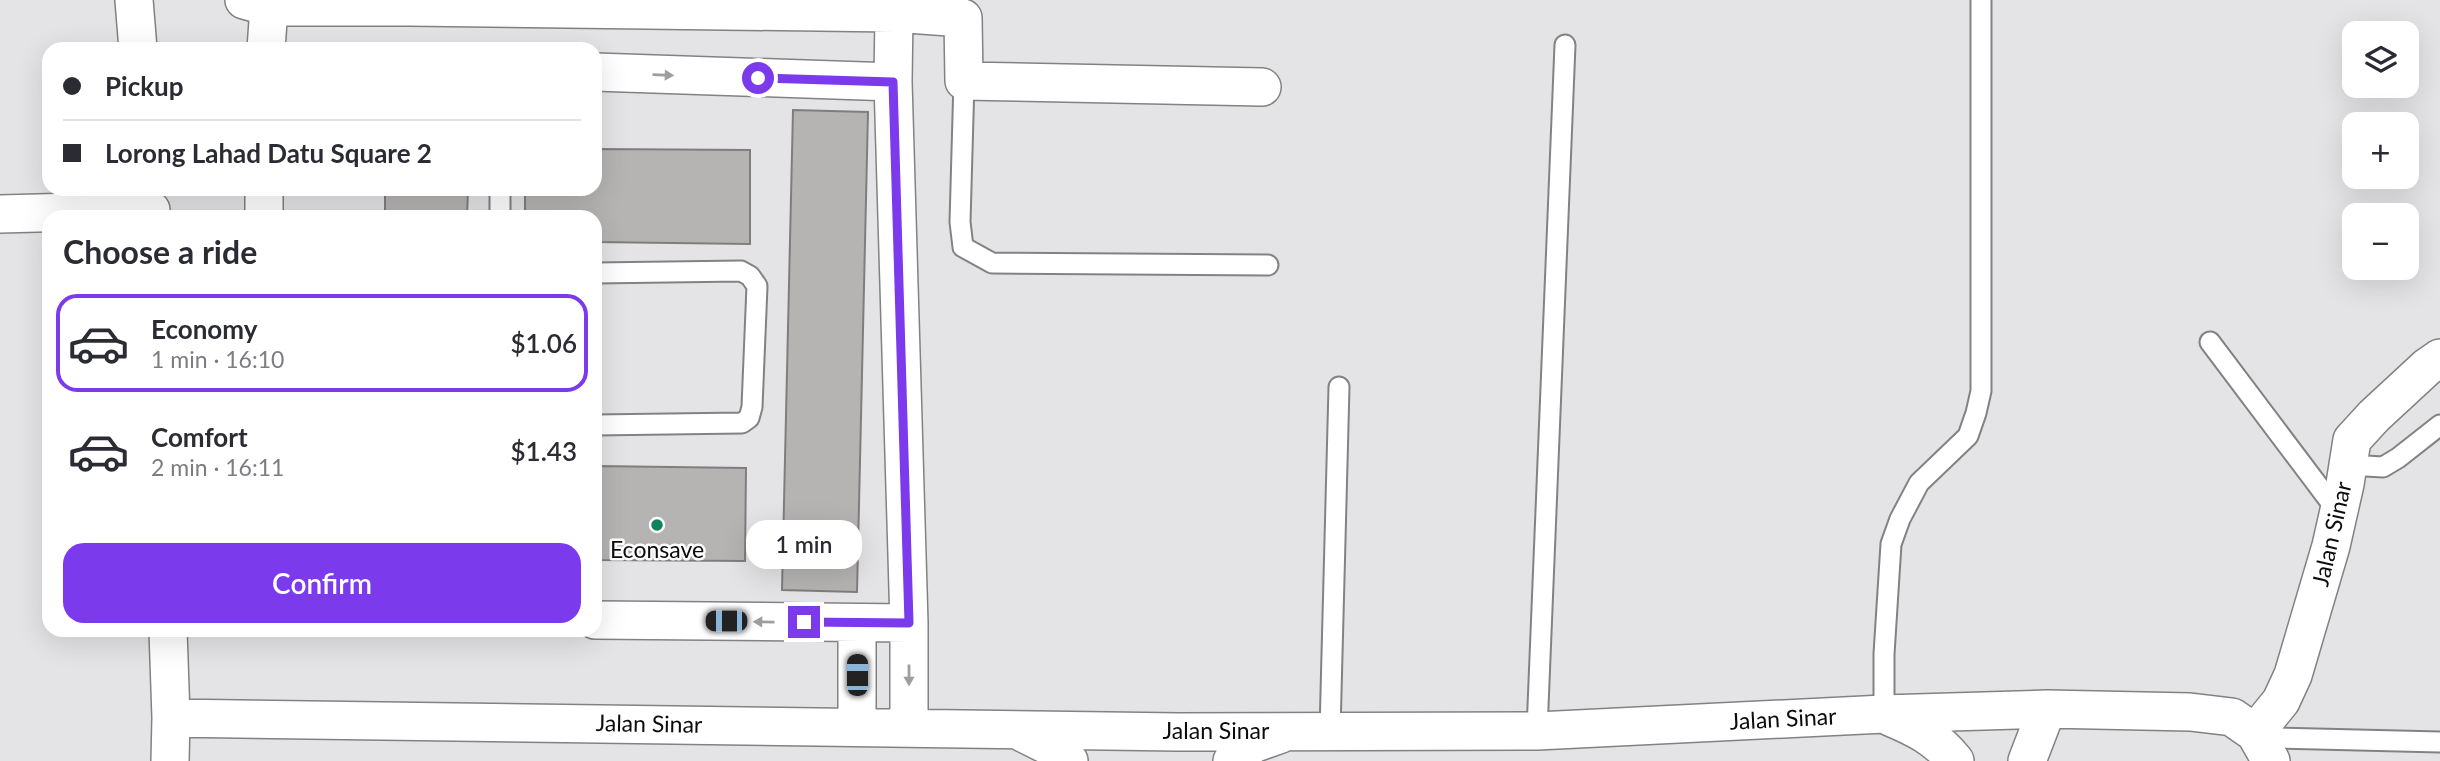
<!DOCTYPE html>
<meta charset="utf-8">
<style>
:root{--surface:#fff;--page:#f7f7f7;--text:#2b2b33;--muted:#7c7c81;--line:#e1e1e2;--accent:#7c3aed}
body{margin:0;font-family:Lato,sans-serif;background:var(--page);color:var(--text);height:100vh;display:flex;flex-direction:column;font-size:26px;white-space:nowrap}
*{box-sizing:border-box;margin:0}
p{font-size:23px;color:var(--muted)}
.icon{flex:none;width:38px;height:38px;fill:none;stroke:currentColor;stroke-width:2;stroke-linecap:round;stroke-linejoin:round}
.map{position:relative;flex:1;overflow:hidden}
.side{position:absolute;left:42px;top:210px;width:560px;height:427px;display:flex;flex-direction:column;background:var(--surface);border-radius:21px;box-shadow:0 7px 28px #0002}
.side>*{flex:none}
.banner{position:absolute;left:42px;top:42px;width:560px;height:154px;border-radius:21px;box-shadow:0 7px 28px #0002;display:grid;align-content:center;height:154px;padding:0 21px;background:var(--surface)}
.controls{position:absolute;left:2342px;top:21px;display:grid;gap:14px}
.controls a{display:grid;place-items:center;width:77px;height:77px;border-radius:14px;background:var(--surface);box-shadow:0 7px 28px #0002;font-size:35px}
.end{position:absolute;width:32px;height:32px;margin:-16px;border:9px solid #7c3aed;background:#fff;box-shadow:0 0 0 4px #fff}
.from{border-radius:50%}
.bubble{position:absolute;height:49px;border-radius:21px;background:var(--surface);box-shadow:0 7px 28px #0002;font-size:23px;font-weight:600;line-height:49px;text-align:center}
.car{position:absolute;width:21px;height:42px;margin:-21px -10px;border-radius:9px;box-shadow:0 0 5px 2px #0007;background:linear-gradient(#222 24%,#8ab4d8 0 40%,#222 0 76%,#8ab4d8 0 86%,#222 0)}
.banner b{display:flex;align-items:center;gap:24px;height:66px;font-size:26px}
.banner b+b{border-top:2px solid var(--line)}
.banner i{width:18px;height:18px;background:var(--text)}
ul{padding:0;list-style:none}
li{display:flex;align-items:center;gap:21px;height:98px;margin:0 14px 10px;padding:0 7px;border:4px solid transparent;border-radius:21px}
li div{flex:1}
li b{display:block;font-size:26px}
li em{font-style:normal;font-weight:600}
li.selected{border-color:var(--accent)}
li>.icon{width:63px;height:63px;stroke-width:1.5}
h2{padding:0 21px;font-size:32px;line-height:84px}
.action{display:flex;gap:14px;margin-top:auto;padding:14px 21px}
.action a{flex:1;height:80px;border-radius:21px;background:var(--accent);color:#fff;font-size:28px;font-weight:600;line-height:80px;text-align:center}
.map>svg:first-child{display:block}
</style>
<div class="map">
<svg width="2440" height="761" viewBox="0 0 2440 761">
<rect width="100%" height="100%" fill="#e4e4e6"/>
<path fill="#b6b4b3" stroke="#807e7d" stroke-width="2" d="M793 110 868 112 857 592 782 590Z
M595 149 750 150V244L595 242V217H525V189H595Z
M385 189H468L467 217H385Z
M595 466 746 468 745 561 595 560Z"/>
<g fill="none" stroke-linecap="round" stroke-linejoin="round">
<g stroke="#828284" stroke-width="23">
<path id="lane" d="M964 81 960 222 963 247 992 263 1268 265
M500 217V189
M595 273 741 271 750 276 757 286 752 407 749 418 742 423 595 425
M2210 342 2338 512
M2348 465 2383 467 2398 458 2440 425
M1884 714V654L1891 544 1900 519 1919 483 1968 436 1976 413 1981 391V0
M1330 731 1339 387
M1537 731 1565 45
M2256 734 2280 738 2440 742"/>
</g>
<g stroke="#828284" stroke-width="40">
<path id="street" d="M134 0 138 49
M244 0 269 7H408L894 13 963 18 964 81 1262 87
M266 49 269 7
M595 72 893 82 909 623V727
M893 82 894 13
M264 189V217
M0 214 151 210
M595 620 909 623
M857 623V727
M168 630 171 718 170 761
M1890 717C1916 728 1937 738 1955 761
M171 718 1178 732 1537 731 1884 714 2047 709 2190 712 2232 717 2255 733 2271 761
M1019 731 1051 747 1069 761
M2255 733 2281 701 2293 675 2331 546 2345 484 2352 440 2374 416 2427 367 2440 358
M1232 761 1253 744 1281 734
M2027 761 2047 709"/>
</g>
<use href="#lane" stroke="#fff" stroke-width="19"/>
<use href="#street" stroke="#fff" stroke-width="37"/>
</g>
<defs><path id="oneway-solid" d="M-6-.8H1V-3.2L6.5 0L1 3.2V.8H-6Z" transform="scale(1.75)"/></defs>
<g fill="#9e9e9e">
<use href="#oneway-solid" transform="translate(663 75) rotate(2)"/>
<use href="#oneway-solid" transform="translate(764 622) rotate(-179)"/>
<use href="#oneway-solid" transform="translate(909 675) rotate(90)"/>
</g>
<g fill="none" stroke-linecap="round" stroke-linejoin="round">
<path stroke="#7c3aed" stroke-width="9" d="M758 78 893 82 909 623 804 622"/>
</g>
<circle fill="#108260" stroke="#fff" stroke-width="2.5" cx="657" cy="525" r="7"/>
<g text-anchor="middle" stroke-width="5" stroke-linejoin="round" paint-order="stroke">
<g font-size="23" fill="#0c0c0c" stroke="#fff">
<text transform="translate(2332 534) rotate(-77)" y="8">Jalan Sinar</text>
<text transform="translate(1783 719) rotate(-3)" y="8">Jalan Sinar</text>
<text transform="translate(649 724) rotate(1)" y="8">Jalan Sinar</text>
<text x="1216" y="739">Jalan Sinar</text>
</g>
<g font-size="23" fill="#0c0c0c" stroke="#fff">
<text x="657" y="558">Econsave</text>
</g>
</g>
</svg>
<div class="controls">
<a><svg class="icon" aria-label="layers" viewBox="0 0 24 24"><path d="M12 4l9 5-9 5-9-5zM3 14l9 5 9-5"/></svg></a>
<a>+</a>
<a>−</a>
</div>
<i class="end from" style="left:758px;top:78px"></i>
<i class="end" style="left:804px;top:622px"></i>
<div class="bubble" style="left:746px;top:520px;width:116px">1 min</div>
<i class="car" style="left:726px;top:621px;rotate:270deg"></i>
<i class="car" style="left:857px;top:675px;rotate:0deg"></i>
<div class="banner">
<b><i class="from"></i>Pickup</b>
<b><i></i>Lorong Lahad Datu Square 2</b>
</div>
<section class="side">
<h2>Choose a ride</h2>
<ul>
<li class="selected"><svg class="icon" aria-label="car" viewBox="0 0 24 24"><path d="M5 17H2v-5l4-1 3-4h7l3 4 3 1v5h-3M9 17h6M6 11h13"/><circle cx="7" cy="17" r="2"/><circle cx="17" cy="17" r="2"/></svg><div><b>Economy</b><p>1 min · 16:10</p></div><em>$1.06</em></li>
<li><svg class="icon" aria-label="car" viewBox="0 0 24 24"><path d="M5 17H2v-5l4-1 3-4h7l3 4 3 1v5h-3M9 17h6M6 11h13"/><circle cx="7" cy="17" r="2"/><circle cx="17" cy="17" r="2"/></svg><div><b>Comfort</b><p>2 min · 16:11</p></div><em>$1.43</em></li>
</ul>
<div class="action"><a>Confirm</a></div>
</section>
</div>
